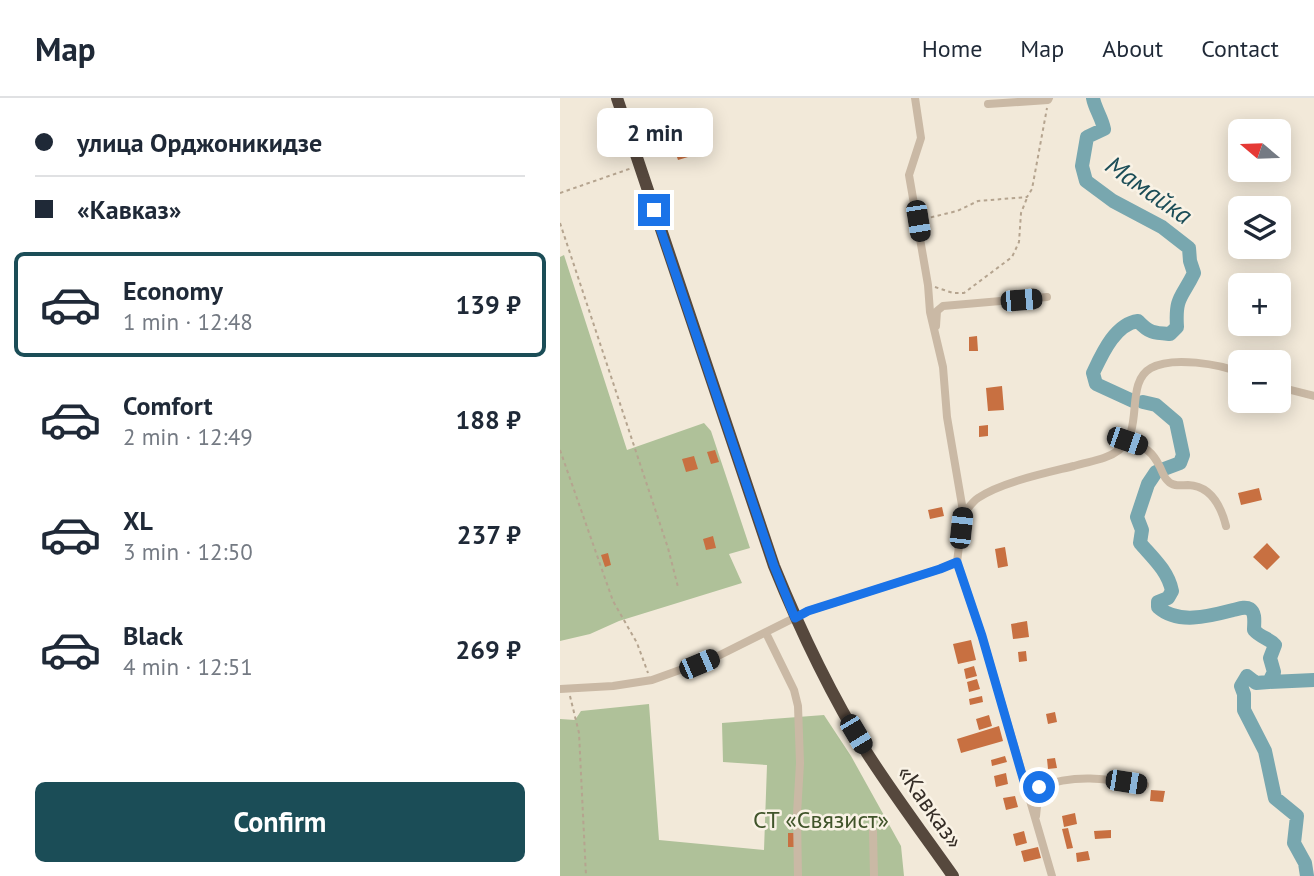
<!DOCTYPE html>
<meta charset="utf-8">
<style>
:root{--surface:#fff;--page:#f2f2f3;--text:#1f2937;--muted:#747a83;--line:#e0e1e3;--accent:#1b4d57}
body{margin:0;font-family:"PT Sans",sans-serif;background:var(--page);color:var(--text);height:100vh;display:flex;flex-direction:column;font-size:26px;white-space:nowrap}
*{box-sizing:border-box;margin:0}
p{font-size:23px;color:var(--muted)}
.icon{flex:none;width:38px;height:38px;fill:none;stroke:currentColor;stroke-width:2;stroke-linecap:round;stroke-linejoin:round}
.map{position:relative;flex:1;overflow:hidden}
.panel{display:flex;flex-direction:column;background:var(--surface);width:560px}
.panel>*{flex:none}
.hud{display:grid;align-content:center;height:154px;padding:0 35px;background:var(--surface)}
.needle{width:46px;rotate:289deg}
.fabs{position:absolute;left:668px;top:21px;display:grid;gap:14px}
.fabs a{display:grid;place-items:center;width:63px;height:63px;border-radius:10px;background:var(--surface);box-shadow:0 4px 18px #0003;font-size:35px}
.end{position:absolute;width:32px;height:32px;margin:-16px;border:9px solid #1a73e8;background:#fff;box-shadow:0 0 0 4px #fff}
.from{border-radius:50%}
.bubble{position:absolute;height:49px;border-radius:10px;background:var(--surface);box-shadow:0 4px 18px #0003;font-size:23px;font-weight:600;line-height:49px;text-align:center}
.car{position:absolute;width:21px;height:42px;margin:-21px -10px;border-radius:9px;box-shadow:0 0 5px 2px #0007;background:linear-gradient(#222 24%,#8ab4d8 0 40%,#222 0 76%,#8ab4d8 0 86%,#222 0)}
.hud b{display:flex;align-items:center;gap:24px;height:66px;font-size:26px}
.hud b+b{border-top:2px solid var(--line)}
.hud i{width:18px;height:18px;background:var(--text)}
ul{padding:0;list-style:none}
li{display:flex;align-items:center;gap:21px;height:105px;margin:0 14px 10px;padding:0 21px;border:4px solid transparent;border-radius:10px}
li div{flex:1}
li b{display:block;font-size:26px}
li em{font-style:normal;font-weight:600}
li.current{border-color:var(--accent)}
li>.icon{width:63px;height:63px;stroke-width:1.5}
.button{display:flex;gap:14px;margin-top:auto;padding:14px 35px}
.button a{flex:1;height:80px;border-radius:10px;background:var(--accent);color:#fff;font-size:28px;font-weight:600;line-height:80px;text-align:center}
header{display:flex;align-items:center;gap:42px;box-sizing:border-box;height:98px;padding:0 35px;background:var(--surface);border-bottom:2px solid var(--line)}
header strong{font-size:33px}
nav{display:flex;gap:38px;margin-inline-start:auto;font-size:24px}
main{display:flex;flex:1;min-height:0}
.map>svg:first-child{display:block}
</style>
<header>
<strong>Map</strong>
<nav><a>Home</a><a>Map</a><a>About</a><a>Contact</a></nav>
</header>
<main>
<section class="panel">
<div class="hud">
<b><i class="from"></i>улица Орджоникидзе</b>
<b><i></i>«Кавказ»</b>
</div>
<ul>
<li class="current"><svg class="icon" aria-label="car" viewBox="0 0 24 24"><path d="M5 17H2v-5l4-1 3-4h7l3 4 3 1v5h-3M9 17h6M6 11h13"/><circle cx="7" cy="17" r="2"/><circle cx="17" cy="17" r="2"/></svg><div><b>Economy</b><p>1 min · 12:48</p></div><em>139 ₽</em></li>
<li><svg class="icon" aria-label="car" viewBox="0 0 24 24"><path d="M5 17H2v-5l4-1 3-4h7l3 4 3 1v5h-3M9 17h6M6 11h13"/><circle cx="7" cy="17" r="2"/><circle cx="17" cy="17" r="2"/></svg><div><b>Comfort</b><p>2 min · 12:49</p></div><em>188 ₽</em></li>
<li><svg class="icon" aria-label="car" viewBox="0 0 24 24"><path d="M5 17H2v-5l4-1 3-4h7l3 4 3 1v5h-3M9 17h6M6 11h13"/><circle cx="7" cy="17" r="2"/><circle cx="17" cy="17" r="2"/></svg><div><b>XL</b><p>3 min · 12:50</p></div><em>237 ₽</em></li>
<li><svg class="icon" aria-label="car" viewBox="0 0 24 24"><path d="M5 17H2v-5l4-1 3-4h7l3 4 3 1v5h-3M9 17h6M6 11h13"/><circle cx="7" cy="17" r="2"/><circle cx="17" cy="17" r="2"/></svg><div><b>Black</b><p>4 min · 12:51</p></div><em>269 ₽</em></li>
</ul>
<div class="button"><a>Confirm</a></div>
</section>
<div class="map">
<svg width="754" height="778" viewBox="0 0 754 778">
<rect width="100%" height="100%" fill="#f2e9d9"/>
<path fill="#afc199" d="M4 157 67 352 144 325 151 333 190 450 169 456 182 485 59 523 30 536 0 543V159Z
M89 606 99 742 204 752 207 667 163 664 162 625 264 617 291 658 341 748 344 778H0V621L15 622 21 613Z"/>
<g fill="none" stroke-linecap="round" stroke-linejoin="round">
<path stroke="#78a7af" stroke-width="14" d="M533 0C535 11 542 20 544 31L527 39 522 68 526 83 553 103 602 129 629 150 630 163 634 175C622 200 615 198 617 229L610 236C594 235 589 235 578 223 555 226 542 256 533 275L536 286 573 303
M583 304 596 307 616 324 623 357 620 365 596 374 588 386 577 419 582 432 580 445C593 460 608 473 612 493L608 500 598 504V509C618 527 650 518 673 512 678 511 685 508 690 511 696 515 694 525 694 532 701 540 709 540 715 547L710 560 714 574 709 584 696 585 687 578 681 588 684 596V612L705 653 715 700 737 718 734 745 745 765 747 778
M709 584 754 582"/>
</g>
<path fill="#c87041" d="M135 47 138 56 118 62 115 53Z
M417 238 418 253H409V239Z
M442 288 444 312 428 313 426 290Z
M428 327V338L419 339V328Z
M155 352 159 364 151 366 147 354Z
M134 358 138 371 126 374 122 361Z
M699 390 702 402 681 407 678 395Z
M382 409 384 418 370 421 368 412Z
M153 438 156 450 146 452 143 441Z
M707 445 720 459 707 472 693 459Z
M445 449 448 468 438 470 435 451Z
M48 455 51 467 45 469 41 457Z
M467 523 469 539 453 541 451 526Z
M411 542 416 562 398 566 393 546Z
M466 553 467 563 459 564 458 554Z
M414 568 417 578 406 581 404 571Z
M417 581 420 591 409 594 407 584Z
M422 598 423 604 410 607 409 601Z
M495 614 497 624 488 626 486 616Z
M429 617 432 628 419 632 416 621Z
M439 628 443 643 401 655 397 641Z
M445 658 447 664 432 668 431 662Z
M495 660 497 670 488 671 487 661Z
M446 675 448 686 436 689 434 678Z
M591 692 605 693 603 704 590 703Z
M455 698 458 709 446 712 443 700Z
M515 715 517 726 504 729 502 718Z
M508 730 513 750 507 751 502 731Z
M551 732V740L535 741 534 733Z
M464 733 467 745 456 748 453 736Z
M228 735H236V749H228Z
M478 749 481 760 464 764 461 753Z
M528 753 530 762 517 764 516 755Z"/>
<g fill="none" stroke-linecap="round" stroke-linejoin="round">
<path stroke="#b5a48f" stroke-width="2" stroke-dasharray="3.5 3.5" stroke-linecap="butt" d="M0 95 72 70
M364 121 397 113 418 103 467 99 472 91 487 10
M0 125 108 450 118 489
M375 189 393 195H404L452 159 459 144 461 115 467 100
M0 352 53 503 77 545 88 575
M10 598 19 635 26 778"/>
<path stroke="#cab9a5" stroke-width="8" d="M355 0 361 40 349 77 368 187 370 214 383 269 387 319 402 407 403 416 397 464 422 538 492 778
M428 6 488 2 489 0
M376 228 377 213 383 208 487 199
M719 289 754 298
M567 343C585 350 591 351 600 369 602 373 604 380 608 383 613 389 621 387 628 387 651 388 661 408 666 428
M403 416C408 411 412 404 418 400 442 384 486 375 514 368 530 363 546 362 559 352 585 332 564 285 591 270 612 258 660 266 681 275
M206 535 234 592 238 608 240 665 237 716 238 778
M0 591 53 588 92 582 156 559 248 513 380 471 397 464
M476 718 479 689C516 675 548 681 585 687
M313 733 314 778"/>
<path stroke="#56483d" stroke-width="12" d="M57 0 214 468C240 532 270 595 307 655 334 697 364 737 393 778"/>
</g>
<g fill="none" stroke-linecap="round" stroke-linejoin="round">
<path stroke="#1a73e8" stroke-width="9" d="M94 112 214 468 235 520 248 513 380 471 397 464 422 538 465 687 479 689"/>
</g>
<g text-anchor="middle" stroke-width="5" stroke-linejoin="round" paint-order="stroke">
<g font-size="24" fill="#352d26" stroke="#f9f2e5">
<text transform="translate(370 709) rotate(55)" y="8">«Кавказ»</text>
</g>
<g font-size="24" fill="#40542a" stroke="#f9f2e5">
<text x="261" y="730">СТ «Связист»</text>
</g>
<g font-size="26" font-style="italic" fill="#1b4d57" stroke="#f9f2e5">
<text transform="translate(589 92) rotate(35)" y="9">Мамайка</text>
</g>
</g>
</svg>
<div class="fabs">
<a><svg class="needle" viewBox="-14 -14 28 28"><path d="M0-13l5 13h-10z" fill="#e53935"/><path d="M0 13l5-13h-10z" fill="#747a83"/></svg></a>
<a><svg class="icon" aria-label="layers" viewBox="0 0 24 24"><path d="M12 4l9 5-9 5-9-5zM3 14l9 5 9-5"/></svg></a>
<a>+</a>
<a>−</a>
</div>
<i class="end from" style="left:479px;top:689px"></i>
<i class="end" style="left:94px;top:112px"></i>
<div class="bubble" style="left:37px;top:10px;width:116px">2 min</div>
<i class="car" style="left:358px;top:123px;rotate:171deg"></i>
<i class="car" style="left:461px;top:202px;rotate:85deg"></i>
<i class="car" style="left:567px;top:343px;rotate:109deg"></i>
<i class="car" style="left:401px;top:430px;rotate:6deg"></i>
<i class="car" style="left:139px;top:566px;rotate:67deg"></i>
<i class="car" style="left:296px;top:636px;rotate:149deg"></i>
<i class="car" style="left:566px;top:684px;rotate:99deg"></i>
</div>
</main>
